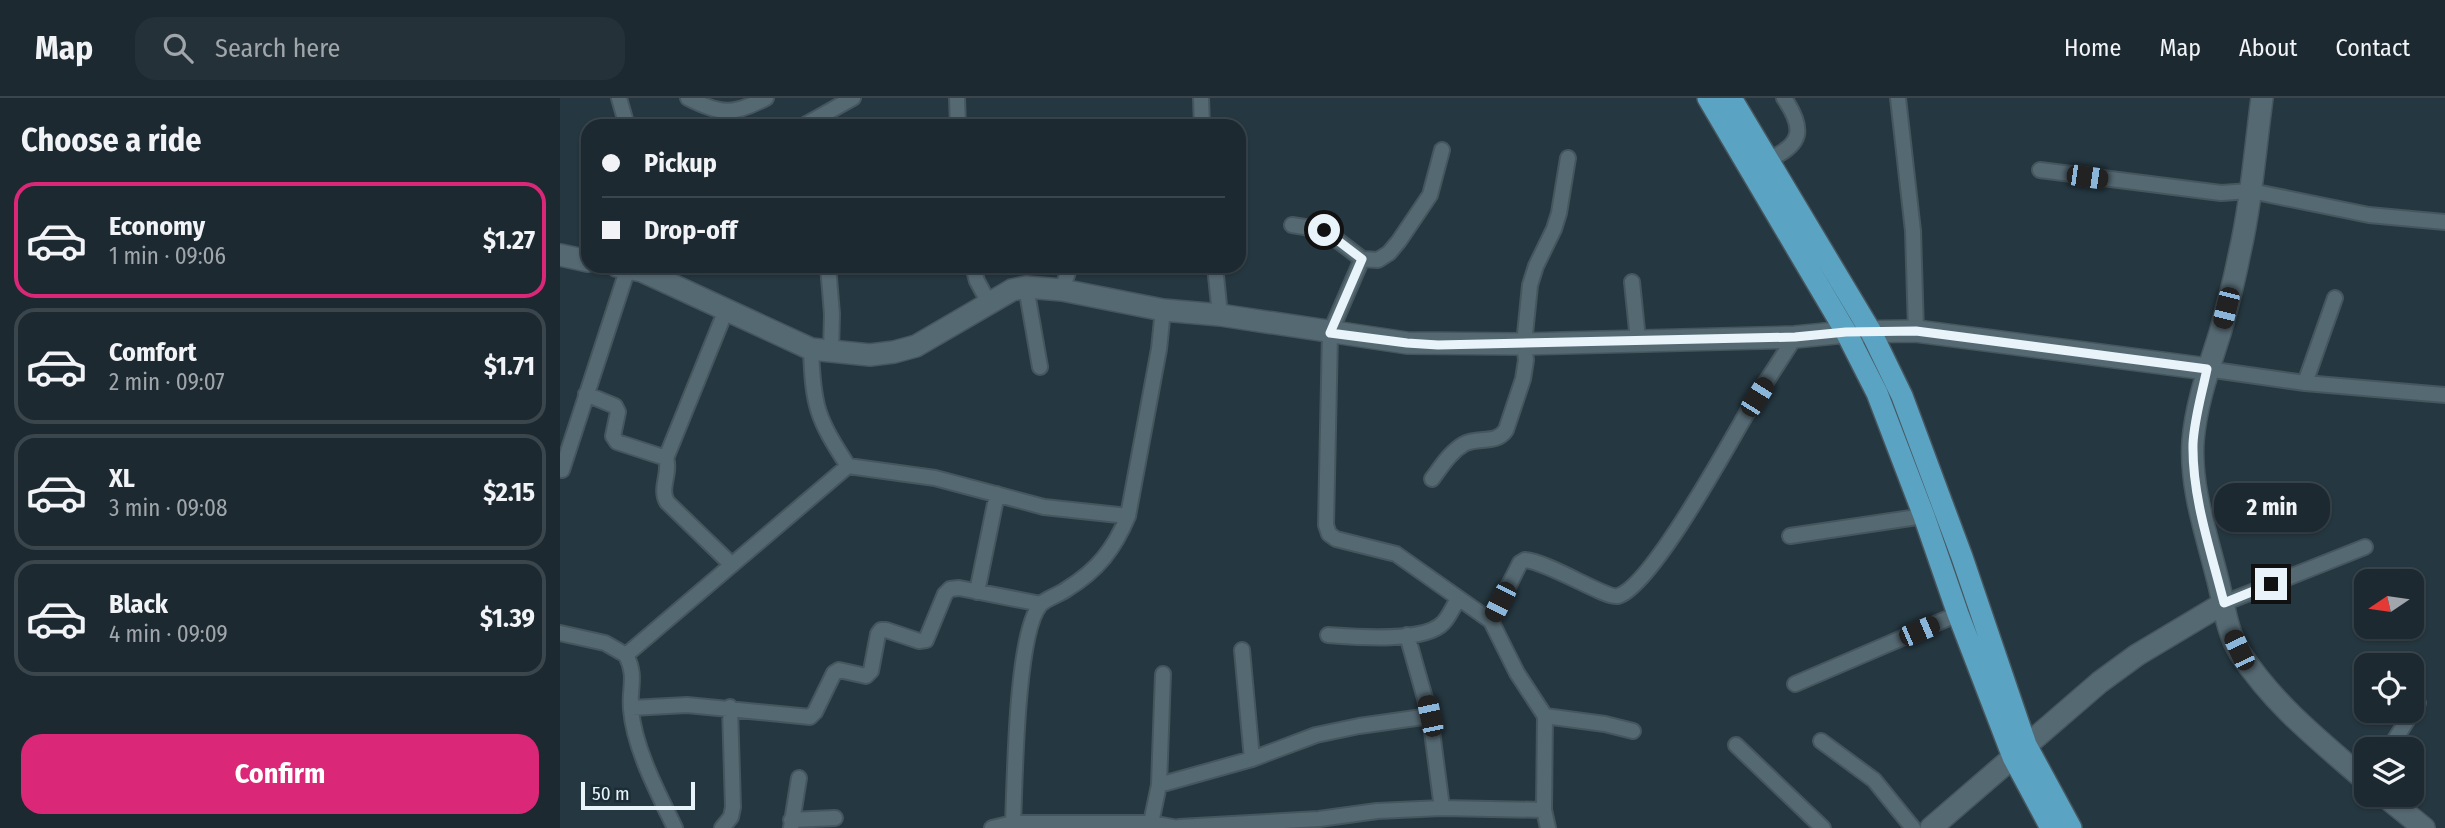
<!DOCTYPE html>
<meta charset="utf-8">
<style>
:root{--surface:#1c2930;--page:#253138;--text:#f1f3f6;--muted:#a0a6ab;--line:#3a454c;--accent:#db2777}
body{margin:0;font-family:"Fira Sans Condensed",sans-serif;background:var(--page);color:var(--text);height:100vh;display:flex;flex-direction:column;font-size:26px;white-space:nowrap}
*{box-sizing:border-box;margin:0}
p{font-size:23px;color:var(--muted)}
.icon{flex:none;width:38px;height:38px;fill:none;stroke:currentColor;stroke-width:2;stroke-linecap:round;stroke-linejoin:round}
.map{position:relative;flex:1;overflow:hidden}
.sheet{display:flex;flex-direction:column;background:var(--surface);width:560px}
.sheet>*{flex:none}
.top-card{position:absolute;left:21px;top:21px;width:665px;height:154px;border-radius:21px;box-shadow:0 2px 5px #0004,0 0 0 2px var(--line);display:grid;align-content:center;height:154px;padding:0 21px;background:var(--surface)}
.needle{width:46px;rotate:257deg}
.fabs{position:absolute;left:1794px;top:471px;display:grid;gap:14px}
.fabs a{display:grid;place-items:center;width:70px;height:70px;border-radius:14px;background:var(--surface);box-shadow:0 2px 5px #0004,0 0 0 2px var(--line);font-size:35px}
.scale{position:absolute;left:21px;bottom:18px;width:114px;box-sizing:border-box;padding-left:7px;border:4px solid #e9f4fa;border-top:0;font-size:19px;line-height:24px;white-space:nowrap;color:#e9f4fa;-webkit-text-stroke:5px #1b2d36;paint-order:stroke}
.end{position:absolute;width:32px;height:32px;margin:-16px;border:9px solid #e9f4fa;background:#111;box-shadow:0 0 0 4px #111}
.from{border-radius:50%}
.bubble{position:absolute;height:49px;border-radius:21px;background:var(--surface);box-shadow:0 2px 5px #0004,0 0 0 2px var(--line);font-size:23px;font-weight:700;line-height:49px;text-align:center}
.car{position:absolute;width:21px;height:42px;margin:-21px -10px;border-radius:9px;box-shadow:0 0 5px 2px #0007;background:linear-gradient(#222 24%,#8ab4d8 0 40%,#222 0 76%,#8ab4d8 0 86%,#222 0)}
.top-card b{display:flex;align-items:center;gap:24px;height:66px;font-size:26px}
.top-card b+b{border-top:2px solid var(--line)}
.top-card i{width:18px;height:18px;background:var(--text)}
ul{padding:0;list-style:none}
li{display:flex;align-items:center;gap:21px;height:116px;margin:0 14px 10px;padding:0 7px;border:4px solid var(--line);border-radius:21px}
li div{flex:1}
li b{display:block;font-size:26px}
li em{font-style:normal;font-weight:700}
li.on{border-color:var(--accent)}
li>.icon{width:63px;height:63px;stroke-width:1.5}
h2{padding:0 21px;font-size:32px;line-height:84px}
.primary-button{display:flex;gap:14px;margin-top:auto;padding:14px 21px}
.primary-button a{flex:1;height:80px;border-radius:21px;background:var(--accent);color:#fff;font-size:28px;font-weight:700;line-height:80px;text-align:center}
header{display:flex;align-items:center;gap:42px;box-sizing:border-box;height:98px;padding:0 35px;background:var(--surface);border-bottom:2px solid var(--line)}
header strong{font-size:33px}
nav{display:flex;gap:38px;margin-inline-start:auto;font-size:24px}
.search{width:490px;height:63px;background:var(--page);display:flex;align-items:center;gap:18px;box-sizing:border-box;padding:0 24px;border-radius:21px;color:var(--muted);font-size:26px}
main{display:flex;flex:1;min-height:0}
.map>svg:first-child{display:block}
</style>
<header>
<strong>Map</strong>
<div class="search"><svg class="icon" aria-label="search" viewBox="0 0 24 24"><circle cx="10" cy="10" r="6"/><path d="M15 15l6 6"/></svg>Search here</div>
<nav><a>Home</a><a>Map</a><a>About</a><a>Contact</a></nav>
</header>
<main>
<section class="sheet">
<h2>Choose a ride</h2>
<ul>
<li class="on"><svg class="icon" aria-label="car" viewBox="0 0 24 24"><path d="M5 17H2v-5l4-1 3-4h7l3 4 3 1v5h-3M9 17h6M6 11h13"/><circle cx="7" cy="17" r="2"/><circle cx="17" cy="17" r="2"/></svg><div><b>Economy</b><p>1 min · 09:06</p></div><em>$1.27</em></li>
<li><svg class="icon" aria-label="car" viewBox="0 0 24 24"><path d="M5 17H2v-5l4-1 3-4h7l3 4 3 1v5h-3M9 17h6M6 11h13"/><circle cx="7" cy="17" r="2"/><circle cx="17" cy="17" r="2"/></svg><div><b>Comfort</b><p>2 min · 09:07</p></div><em>$1.71</em></li>
<li><svg class="icon" aria-label="car" viewBox="0 0 24 24"><path d="M5 17H2v-5l4-1 3-4h7l3 4 3 1v5h-3M9 17h6M6 11h13"/><circle cx="7" cy="17" r="2"/><circle cx="17" cy="17" r="2"/></svg><div><b>XL</b><p>3 min · 09:08</p></div><em>$2.15</em></li>
<li><svg class="icon" aria-label="car" viewBox="0 0 24 24"><path d="M5 17H2v-5l4-1 3-4h7l3 4 3 1v5h-3M9 17h6M6 11h13"/><circle cx="7" cy="17" r="2"/><circle cx="17" cy="17" r="2"/></svg><div><b>Black</b><p>4 min · 09:09</p></div><em>$1.39</em></li>
</ul>
<div class="primary-button"><a>Confirm</a></div>
</section>
<div class="map">
<svg width="1885" height="730" viewBox="0 0 1885 730">
<rect width="100%" height="100%" fill="#253740"/>
<g fill="none" stroke-linecap="round" stroke-linejoin="round">
<g stroke="#46565e" stroke-width="18">
<path id="street" d="M59 0 67 28
M128 0C161 17 174 17 206 0
M397 0 398 28
M641 0 642 28
M1338 0 1353 133 1356 233
M243 28 293 0
M882 52 870 97 839 143 829 155 818 162 802 161 770 235 766 427 769 436 776 441 836 456 931 523 957 575 985 618
M1207 62C1243 47 1245 31 1224 0
M1480 72 1661 95 1691 93 1809 117 1885 124
M732 127 764 132 802 161
M268 168 272 216 271 254
M413 168 417 183 429 205
M655 168 660 217
M1072 184 1078 242
M466 189 480 269
M502 192 510 168
M166 212 106 360C111 375 99 390 107 404L172 467
M603 212 599 251 568 418C554 451 538 472 507 491 499 497 486 500 480 507 456 536 455 682 453 725H591L618 730
M251 251C253 309 257 320 288 368
M1647 271 1745 285 1885 297
M1745 285 1775 200
M26 296 55 308 58 314 53 338 57 344 106 360
M2 372 68 170
M872 381C881 369 890 354 904 346 918 338 936 347 946 332L963 281 966 262 964 246 970 187 976 168 994 131 999 115 1008 60
M1230 438 1364 418
M417 494 437 396
M1664 505 1805 449
M931 523 960 465 965 462C989 464 1046 501 1058 498 1091 488 1165 353 1184 320 1200 292 1218 266 1235 239
M0 535 45 545 66 557C77 579 69 589 71 611 74 650 98 695 115 730
M768 537C795 539 864 545 883 525 889 519 893 509 898 501
M847 537 870 618
M682 552 692 661
M66 557 288 368 375 380 484 409 568 418
M1235 586 1398 516
M71 610 127 607 250 619 255 614 274 575 279 572 306 578 311 573 318 536 321 532H326L359 543 366 542 385 496 390 491 399 490 481 506
M1261 643 1314 682 1353 730
M1176 647 1263 730
M1829 651 1858 605
M599 687 692 661 756 637 799 628 870 618 882 710
M984 712 985 618 1045 626 1073 633
M231 722 275 720
M591 725 599 687 603 576
M619 729 759 721 817 713 882 710 984 712 988 730
M162 730 171 719 173 709 170 609
M231 730 239 680
M432 730 453 725"/>
</g>
<g stroke="#46565e" stroke-width="24">
<path id="secondary" d="M1702 0C1695 53 1691 106 1679 158 1674 184 1667 210 1660 235 1649 270 1636 306 1633 343 1630 389 1646 435 1657 479 1664 504 1666 533 1680 555 1715 608 1759 642 1806 683
M0 157 28 163
M57 168 82 173 251 251 310 257 334 254 356 248 452 192 466 189 502 192 603 212 660 217 847 245 964 246 1235 239 1286 234 1356 233 1647 271
M1822 696 1864 730
M1371 730 1540 584 1577 557 1664 505"/>
</g>
<g stroke="#46565e" stroke-width="24">
<path id="primary" d="M1148 0 1286 234 1317 295 1364 418 1398 516 1453 659 1491 730
M1171 0 1311 234 1342 298 1402 459 1466 647 1511 730"/>
</g>
<use href="#street" stroke="#556973" stroke-width="14"/>
<use href="#secondary" stroke="#556973" stroke-width="21"/>
<use href="#primary" stroke="#5aa3c3" stroke-width="21"/>
</g>
<g fill="none" stroke-linecap="round" stroke-linejoin="round">
<path stroke="#e9f4fa" stroke-width="9" d="M764 132 802 161 770 235 847 245 878 247 1235 239 1286 234 1356 233 1647 271C1642 295 1634 322 1633 346 1632 400 1651 453 1664 505L1711 486"/>
</g>
</svg>
<div class="fabs">
<a><svg class="needle" viewBox="-14 -14 28 28"><path d="M0-13l5 13h-10z" fill="#e53935"/><path d="M0 13l5-13h-10z" fill="#a0a6ab"/></svg></a>
<a><svg class="icon" aria-label="locate" viewBox="0 0 24 24"><circle cx="12" cy="12" r="6"/><path d="M12 2v4M12 18v4M2 12h4M18 12h4"/></svg></a>
<a><svg class="icon" aria-label="layers" viewBox="0 0 24 24"><path d="M12 4l9 5-9 5-9-5zM3 14l9 5 9-5"/></svg></a>
</div>
<div class="scale">50 m</div>
<i class="end from" style="left:764px;top:132px"></i>
<i class="end" style="left:1711px;top:486px"></i>
<div class="bubble" style="left:1654px;top:385px;width:116px">2 min</div>
<i class="car" style="left:1527px;top:79px;rotate:98deg"></i>
<i class="car" style="left:1666px;top:210px;rotate:194deg"></i>
<i class="car" style="left:1197px;top:299px;rotate:32deg"></i>
<i class="car" style="left:940px;top:504px;rotate:207deg"></i>
<i class="car" style="left:1359px;top:533px;rotate:67deg"></i>
<i class="car" style="left:1679px;top:552px;rotate:335deg"></i>
<i class="car" style="left:870px;top:618px;rotate:348deg"></i>
<div class="top-card">
<b><i class="from"></i>Pickup</b>
<b><i></i>Drop-off</b>
</div>
</div>
</main>
